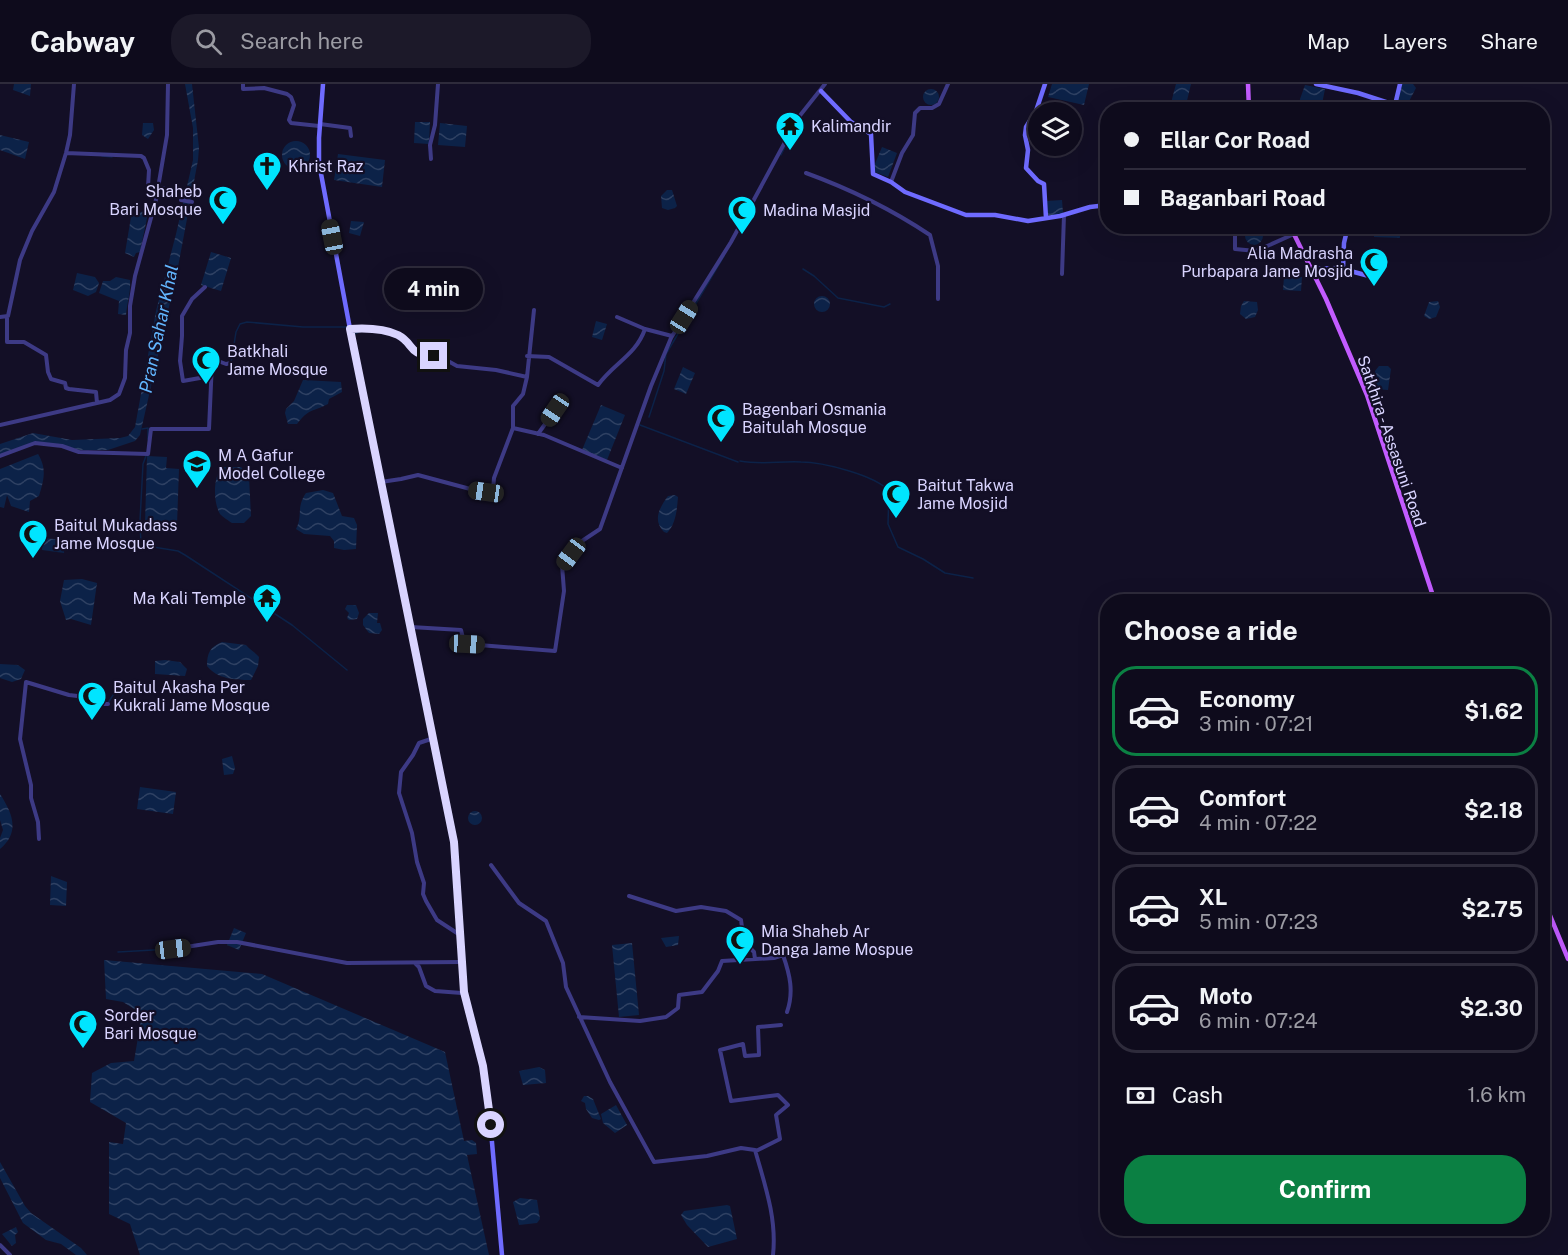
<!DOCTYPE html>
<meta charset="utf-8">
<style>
:root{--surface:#0e0b1c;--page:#1c1929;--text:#f1f3f6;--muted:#9b9ba3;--line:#2e2b3b;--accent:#0b8043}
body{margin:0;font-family:"Public Sans",sans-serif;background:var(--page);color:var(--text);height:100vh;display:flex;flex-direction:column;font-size:22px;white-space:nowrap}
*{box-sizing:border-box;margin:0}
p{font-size:20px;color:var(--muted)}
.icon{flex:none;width:33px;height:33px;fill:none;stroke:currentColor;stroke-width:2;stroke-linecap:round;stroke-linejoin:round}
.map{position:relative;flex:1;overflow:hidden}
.side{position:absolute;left:1100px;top:510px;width:450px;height:642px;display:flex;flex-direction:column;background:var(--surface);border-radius:24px;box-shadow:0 6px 24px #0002,0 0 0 2px var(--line)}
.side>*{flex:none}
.banner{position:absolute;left:1100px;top:18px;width:450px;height:132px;border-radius:24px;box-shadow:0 6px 24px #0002,0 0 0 2px var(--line);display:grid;align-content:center;height:132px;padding:0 24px;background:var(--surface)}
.controls{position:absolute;left:1028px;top:18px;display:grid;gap:12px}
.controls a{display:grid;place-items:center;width:54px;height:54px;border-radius:50%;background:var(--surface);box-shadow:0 6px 24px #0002,0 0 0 2px var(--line);font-size:30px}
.end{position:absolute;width:27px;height:27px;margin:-14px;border:8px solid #d9d4ff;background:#111;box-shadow:0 0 0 3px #111}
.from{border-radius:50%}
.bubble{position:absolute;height:42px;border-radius:21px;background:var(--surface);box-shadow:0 6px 24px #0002,0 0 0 2px var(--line);font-size:20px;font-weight:700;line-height:42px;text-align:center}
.car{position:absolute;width:18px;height:36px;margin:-18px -9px;border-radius:8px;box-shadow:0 0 4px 2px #0007;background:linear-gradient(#222 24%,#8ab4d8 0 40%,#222 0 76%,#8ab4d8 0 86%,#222 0)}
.banner b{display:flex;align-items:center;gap:21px;height:57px;font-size:22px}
.banner b+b{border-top:2px solid var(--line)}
.banner i{width:15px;height:15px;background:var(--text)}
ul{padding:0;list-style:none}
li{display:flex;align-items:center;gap:18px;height:90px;margin:0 12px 9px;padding:0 12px;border:3px solid var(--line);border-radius:24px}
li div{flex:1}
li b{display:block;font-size:22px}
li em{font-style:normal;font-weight:700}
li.selected{border-color:var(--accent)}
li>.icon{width:54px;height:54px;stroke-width:1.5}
h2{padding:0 24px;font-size:27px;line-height:72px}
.pay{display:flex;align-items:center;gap:15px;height:66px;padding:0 24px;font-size:22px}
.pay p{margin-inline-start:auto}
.primary-button{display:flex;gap:12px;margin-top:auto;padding:12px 24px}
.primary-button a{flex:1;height:69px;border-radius:24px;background:var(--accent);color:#fff;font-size:24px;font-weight:700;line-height:69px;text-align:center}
header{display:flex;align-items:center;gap:36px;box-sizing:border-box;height:84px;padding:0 30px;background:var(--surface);border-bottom:2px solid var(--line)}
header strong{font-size:28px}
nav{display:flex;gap:33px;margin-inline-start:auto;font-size:21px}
.search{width:420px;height:54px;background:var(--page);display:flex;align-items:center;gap:15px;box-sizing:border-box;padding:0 21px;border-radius:24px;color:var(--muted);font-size:22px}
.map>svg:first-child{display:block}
</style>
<header>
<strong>Cabway</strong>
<div class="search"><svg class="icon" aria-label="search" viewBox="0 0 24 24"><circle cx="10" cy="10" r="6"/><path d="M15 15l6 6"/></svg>Search here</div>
<nav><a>Map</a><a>Layers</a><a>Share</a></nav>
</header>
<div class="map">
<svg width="1568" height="1171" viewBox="0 0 1568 1171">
<defs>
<pattern id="water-waves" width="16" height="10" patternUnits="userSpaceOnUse" patternTransform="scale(1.5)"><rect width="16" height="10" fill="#0c2248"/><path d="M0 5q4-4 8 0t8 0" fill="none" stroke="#2f4163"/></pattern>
</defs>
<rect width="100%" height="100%" fill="#130f26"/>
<path fill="url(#water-waves)" d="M14 0H31L30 12 13 6Z
M185 0H192L199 64 198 76 178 183 140 351 135 357 108 366H79L62 361 35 359 0 371V360L33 349 72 356 120 354 128 352 135 343 156 227 176 150 193 76V44Z
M1052 0H1089L1084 21 1048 13Z
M1176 0H1191L1185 25 1172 23V15Z
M1401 0H1413L1416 4 1405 25 1399 23 1397 19Z
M1305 1 1325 5 1321 25 1299 26 1300 15Z
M923 13a8 8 0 1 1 16 0a8 8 0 1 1-16 0Z
M415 38H430L429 60 414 59Z
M143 39H153L154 46 148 55 142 51Z
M440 39 467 42 465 63 438 61Z
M0 51 29 58 25 75 0 66Z
M282 71a14 14 0 1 1 28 0a14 14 0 1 1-28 0Z
M882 63 897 69 888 93 872 87Z
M338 70 385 76 382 103 334 96Z
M667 106H672L677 122 675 124 668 126 662 124 661 112Z
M1062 116 1063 129 1059 131H1048L1047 117Z
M149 124 140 168 136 169 134 173 125 169 131 133Z
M351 137 364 138 360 152 349 149Z
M1245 152a9 9 0 1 1 18 0a9 9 0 1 1-18 0Z
M1374 143H1400V154L1374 153Z
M211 168 231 174 221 207 201 201Z
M77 189 95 193 99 199 96 208 88 212 73 206Z
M116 193 130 196C131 208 127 219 126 231L118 230 119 217 99 209 103 197H110Z
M1284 193H1302L1301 207 1283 206Z
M814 220a8 8 0 1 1 16 0a8 8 0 1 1-16 0Z
M1244 217 1257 218 1258 226 1255 233 1246 235 1240 230 1241 222Z
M1438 217 1440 223 1436 233 1429 235 1424 232 1429 218Z
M596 237 607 240 602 256 592 253Z
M1379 282H1388L1391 285 1388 306 1376 305 1375 287Z
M683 283 695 289 686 310 674 305Z
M303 296 341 298 342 308 329 315 328 320C313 328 309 324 297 340H288L285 329 286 325 294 317Z
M601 321 625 331 607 376 582 366Z
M38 370C47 385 44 395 39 412L30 417 29 428 11 422 7 411 4 424 0 423V385Z
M147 372 167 373 166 384 179 385 177 441 145 440Z
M222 383H241L249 392 251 432 244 439H232C229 437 223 433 220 430 213 418 213 393 222 383Z
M323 406 333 409 342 432 354 434 357 441 356 465 344 466 334 464V457L330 452 304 450 296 445C303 432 296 423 306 409Z
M675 411 678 413C677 425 676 440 667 449L664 448C652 436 660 423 668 412Z
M43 454 65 456 64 469 42 466Z
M82 495 97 499 91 541 71 535 66 536 60 517 64 496Z
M347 521H356L359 529 357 535 349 536 347 534 349 529 345 525Z
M369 529H378L377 539H380L382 546 379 550 369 549 363 541V535Z
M222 558 246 561C250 566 255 568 259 573L258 582 251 596C235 596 217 595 207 582 207 569 210 563 222 558Z
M165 576 180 578 187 585 185 592 155 590V577Z
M0 580 18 581 25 586 21 595 12 598 0 594Z
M232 672 235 684 233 690 224 691 222 675Z
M140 703 176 708 173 730 137 725Z
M0 710C13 730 20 748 0 765V754L3 746 0 736Z
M468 734a7 7 0 1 1 14 0a7 7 0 1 1-14 0Z
M51 792 67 798 66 822 50 821Z
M234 844 246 849 239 866 227 861Z
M679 852 678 861 666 863 661 854Z
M632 859 639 931 619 933 612 861Z
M104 876 262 890 445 968 464 1057 472 1056 476 1059 477 1070 467 1071 489 1171H140L130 1140 109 1130V1058L123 1060 126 1039 90 1018 92 989 111 979 134 977 142 930 123 918 106 915Z
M539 983 545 986 546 999 523 1001 519 987Z
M584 1012H588L593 1015 601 1035 599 1036 592 1034 586 1025 585 1019 581 1017Z
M616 1021 627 1041 615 1049 603 1039 601 1030Z
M0 1078 25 1122 31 1129 81 1164 87 1171H76L61 1160 46 1156 23 1139 0 1094Z
M520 1114 537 1116 540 1135 537 1139 519 1141 513 1118Z
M727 1121 730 1122 737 1155 708 1163 687 1141 681 1131 684 1127Z
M16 1143 18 1148 15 1151 16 1159 12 1162 2 1150Z"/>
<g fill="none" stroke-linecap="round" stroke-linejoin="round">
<path stroke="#0c2248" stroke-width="1.5" d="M781 71 790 53
M102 72 112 73
M803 185 814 192 838 214 884 223 890 220
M352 251 361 247
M231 279 236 248 240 240 247 238 303 243H347
M649 333 664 287 666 270 724 172
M640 341 738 378
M142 345 148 344V355
M146 372 143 380 140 437 141 461 178 467 185 471 292 541 347 586
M740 377C761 381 780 377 801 378 822 378 875 391 889 407L888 440 898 463 923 475 945 489 973 494
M108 619 115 608
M118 868 171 865"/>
<path stroke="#3d3a85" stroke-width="4" d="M243 0V5L264 4 287 10 291 13 294 21 289 36 291 39 319 42
M320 40 350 44 351 52
M431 75 430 61 435 41 438 0
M806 89C850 105 891 125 930 151L938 182V215
M891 98 902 69 913 51 915 29 920 24H932L939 20 948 0
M158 104 167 51 168 0
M181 116 192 118
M1235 142V165L1256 167 1294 150
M1402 142 1404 147
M1062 190 1064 131
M205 203 192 215 182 232V252L180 277 183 297 211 292
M0 233 8 232 20 176 32 147 54 108 66 69 70 51 74 0
M7 233V258H24L46 271 48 288 51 295 65 299 66 304 69 305 96 308 97 319
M350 245H373L398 251 420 271 439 272 457 282 496 286 527 293 534 226
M645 245 672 252
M527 272 549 273 598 301C614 279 636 271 645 245L617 233
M527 293 523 310 513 322V344L544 351 622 384
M0 341 110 316 119 310 125 294 126 266 130 249V222L135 192 157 112 163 111V104L148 103 149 86 144 74 141 72 66 69
M538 350 555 326
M0 372 35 359 62 362 79 368 148 370 151 345H209L212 278 218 277 226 280 231 279
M381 398 401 395 418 391 474 406 486 408 493 406 494 394 513 344
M411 543 461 546 464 558 467 560 555 567 564 507 562 481 579 459 600 445 651 302 671 254 731 158 798 34 825 0
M434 654 419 659 413 671 401 688 399 709 412 749 417 778 424 799 423 810 426 817 437 836 460 851
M39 755 38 738 31 714V701L20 655 26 598 69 611 86 613 101 620H108
M491 781 519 819 546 837 563 879 566 903 610 998 654 1078 707 1072 741 1064 755 1066C765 1101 777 1135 773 1171
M629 812 676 827 701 823 726 827 741 836 744 858 754 868 755 875
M173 865 218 858H237L347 879 461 878
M415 879 419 883 426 902 435 907 462 909
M579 933 640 937 666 933 678 924 679 911 702 908 718 887 722 877 774 874 783 871C790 891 794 908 787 928
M756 1067 780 1055 776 1031 788 1021 778 1011 731 1017 720 966 743 960 745 972 759 971 758 943 781 941
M0 1161 10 1171"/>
<path stroke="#6f6bff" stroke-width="4.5" d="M323 0 319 54V79L350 245 454 758 464 908 487 1002 502 1171
M1045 0 1036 27 1026 43 1025 51 1028 66 1026 84 1038 97 1044 100 1046 134
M1316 0 1358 9 1395 21 1400 0
M821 7 851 38 871 50 873 90 891 98 905 108 966 131H995L1028 137 1060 132 1090 123 1107 121
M1311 185 1339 184 1369 192
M1343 185 1344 159 1348 142"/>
<path stroke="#c25bff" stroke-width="4.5" d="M1248 0 1249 26
M1290 142 1326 215 1367 311 1435 518
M1542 812 1568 875"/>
</g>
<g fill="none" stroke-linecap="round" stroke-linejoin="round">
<path stroke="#d9d4ff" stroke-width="8" d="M434 272C407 271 415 260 398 251 383 244 365 244 350 245L454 758 464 908 483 982 491 1041"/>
</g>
<defs>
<g id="temple-pin" transform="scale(1.5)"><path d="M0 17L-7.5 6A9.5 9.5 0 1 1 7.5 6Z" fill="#00e5ff" stroke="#130f26"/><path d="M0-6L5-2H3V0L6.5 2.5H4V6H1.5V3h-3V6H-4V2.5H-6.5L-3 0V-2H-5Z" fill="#111"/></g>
<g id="church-pin" transform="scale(1.5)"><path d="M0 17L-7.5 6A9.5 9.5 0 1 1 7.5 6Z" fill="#00e5ff" stroke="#130f26"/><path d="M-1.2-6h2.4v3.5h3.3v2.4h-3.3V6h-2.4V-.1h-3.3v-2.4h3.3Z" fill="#111"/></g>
<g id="mosque-pin" transform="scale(1.5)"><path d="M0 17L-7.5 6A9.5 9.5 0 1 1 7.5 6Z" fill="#00e5ff" stroke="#130f26"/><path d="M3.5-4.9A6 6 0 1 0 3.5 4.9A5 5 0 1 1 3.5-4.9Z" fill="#111"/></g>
<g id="university-pin" transform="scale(1.5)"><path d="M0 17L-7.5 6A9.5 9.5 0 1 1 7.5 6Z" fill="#00e5ff" stroke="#130f26"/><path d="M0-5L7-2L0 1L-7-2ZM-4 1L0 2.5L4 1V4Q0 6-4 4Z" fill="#111"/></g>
</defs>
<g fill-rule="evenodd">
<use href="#temple-pin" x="790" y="42"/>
<use href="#church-pin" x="267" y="82"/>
<use href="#mosque-pin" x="223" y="116"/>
<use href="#mosque-pin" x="742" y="126"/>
<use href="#mosque-pin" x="1374" y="178"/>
<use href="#mosque-pin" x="206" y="276"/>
<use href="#mosque-pin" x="721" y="334"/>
<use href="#university-pin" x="197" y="380"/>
<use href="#mosque-pin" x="896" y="410"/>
<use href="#mosque-pin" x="33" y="450"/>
<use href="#temple-pin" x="267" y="514"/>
<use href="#mosque-pin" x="92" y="612"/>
<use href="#mosque-pin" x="740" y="856"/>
<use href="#mosque-pin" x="83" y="940"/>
</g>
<g text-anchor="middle" stroke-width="4.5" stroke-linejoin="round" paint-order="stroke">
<g font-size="16" fill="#d9d4ff" stroke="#130f26" text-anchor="start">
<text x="811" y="48">Kalimandir</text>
<text x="288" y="88">Khrist Raz</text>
<text x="202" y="113" text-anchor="end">Shaheb<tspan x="202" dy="18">Bari Mosque</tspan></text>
<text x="763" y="132">Madina Masjid</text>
<text x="1353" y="175" text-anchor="end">Alia Madrasha<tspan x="1353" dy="18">Purbapara Jame Mosjid</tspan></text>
<text x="227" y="273">Batkhali<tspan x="227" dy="18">Jame Mosque</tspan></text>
<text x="742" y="331">Bagenbari Osmania<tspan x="742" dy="18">Baitulah Mosque</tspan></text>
<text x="218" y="377">M A Gafur<tspan x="218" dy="18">Model College</tspan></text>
<text x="917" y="407">Baitut Takwa<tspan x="917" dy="18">Jame Mosjid</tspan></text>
<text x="54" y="447">Baitul Mukadass<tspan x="54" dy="18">Jame Mosque</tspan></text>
<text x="246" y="520" text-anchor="end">Ma Kali Temple</text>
<text x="113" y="609">Baitul Akasha Per<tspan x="113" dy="18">Kukrali Jame Mosque</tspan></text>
<text x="761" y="853">Mia Shaheb Ar<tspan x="761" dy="18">Danga Jame Mospue</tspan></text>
<text x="104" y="937">Sorder<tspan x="104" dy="18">Bari Mosque</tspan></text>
</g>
<g font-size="16" fill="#d9d4ff" stroke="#130f26">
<text transform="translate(1392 357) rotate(71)" y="6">Satkhira - Assasuni Road</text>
</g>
<g font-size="18" font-style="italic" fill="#62b6ff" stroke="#130f26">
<text transform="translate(159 245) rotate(-78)" y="6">Pran Sahar Khal</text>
</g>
</g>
</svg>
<div class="controls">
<a><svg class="icon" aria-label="layers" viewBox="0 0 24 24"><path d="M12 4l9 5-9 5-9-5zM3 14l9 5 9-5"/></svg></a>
</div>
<i class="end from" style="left:491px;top:1041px"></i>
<i class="end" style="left:434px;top:272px"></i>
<div class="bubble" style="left:384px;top:184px;width:99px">4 min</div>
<i class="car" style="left:332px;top:153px;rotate:349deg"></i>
<i class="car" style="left:684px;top:233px;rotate:32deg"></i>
<i class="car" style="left:555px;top:326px;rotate:214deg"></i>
<i class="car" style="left:486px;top:408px;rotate:278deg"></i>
<i class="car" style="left:571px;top:470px;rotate:217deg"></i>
<i class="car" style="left:467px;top:560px;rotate:93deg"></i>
<i class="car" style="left:173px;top:865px;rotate:83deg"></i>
<div class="banner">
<b><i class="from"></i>Ellar Cor Road</b>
<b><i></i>Baganbari Road</b>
</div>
<section class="side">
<h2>Choose a ride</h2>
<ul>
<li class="selected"><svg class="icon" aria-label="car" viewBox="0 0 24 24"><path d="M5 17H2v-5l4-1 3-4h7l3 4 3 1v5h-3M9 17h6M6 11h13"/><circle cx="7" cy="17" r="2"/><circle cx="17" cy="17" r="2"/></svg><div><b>Economy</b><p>3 min · 07:21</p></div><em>$1.62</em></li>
<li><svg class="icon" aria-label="car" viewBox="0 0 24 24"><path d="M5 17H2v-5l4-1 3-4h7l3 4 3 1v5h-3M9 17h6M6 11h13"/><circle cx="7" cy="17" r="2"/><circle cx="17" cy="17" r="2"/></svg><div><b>Comfort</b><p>4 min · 07:22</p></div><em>$2.18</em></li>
<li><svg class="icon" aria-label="car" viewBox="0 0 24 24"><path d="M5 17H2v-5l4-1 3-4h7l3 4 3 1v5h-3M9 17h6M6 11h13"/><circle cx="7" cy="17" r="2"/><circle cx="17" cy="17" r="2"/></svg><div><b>XL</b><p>5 min · 07:23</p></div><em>$2.75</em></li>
<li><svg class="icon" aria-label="car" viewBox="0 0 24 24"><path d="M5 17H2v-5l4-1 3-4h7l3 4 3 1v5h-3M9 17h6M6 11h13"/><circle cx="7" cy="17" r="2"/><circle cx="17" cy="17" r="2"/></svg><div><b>Moto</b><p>6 min · 07:24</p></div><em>$2.30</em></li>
</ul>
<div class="pay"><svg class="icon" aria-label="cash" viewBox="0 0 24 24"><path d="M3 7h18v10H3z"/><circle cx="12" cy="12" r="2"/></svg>Cash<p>1.6 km</p></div>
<div class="primary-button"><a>Confirm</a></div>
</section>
</div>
